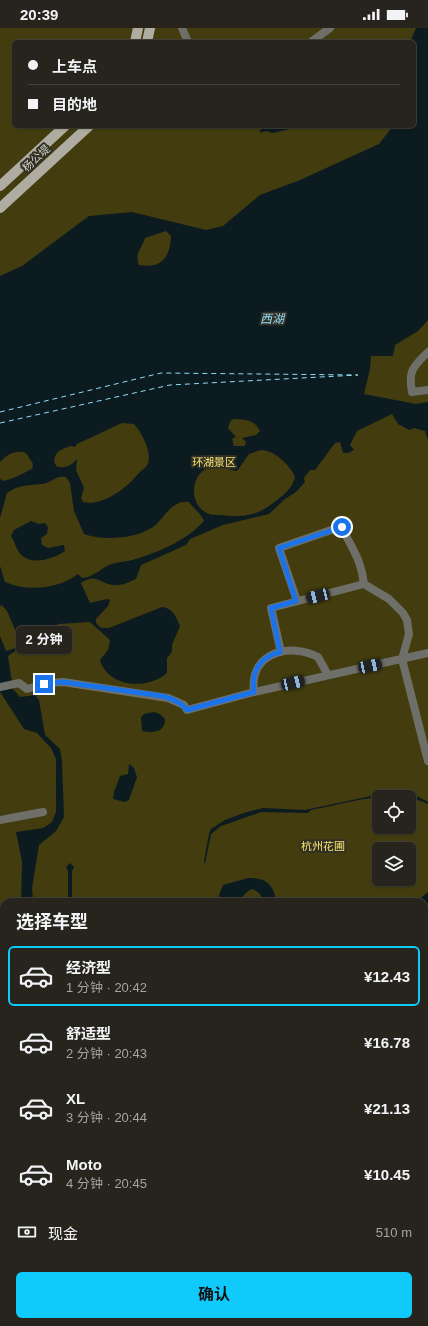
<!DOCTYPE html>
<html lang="zh">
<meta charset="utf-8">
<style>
:root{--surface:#26241c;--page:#2e2c25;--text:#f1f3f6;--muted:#a4a4a3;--line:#42413b;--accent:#0fcafa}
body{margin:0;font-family:Helvetica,"Noto Sans SC",sans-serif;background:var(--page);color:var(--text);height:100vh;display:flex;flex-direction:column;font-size:15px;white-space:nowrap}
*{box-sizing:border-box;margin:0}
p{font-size:13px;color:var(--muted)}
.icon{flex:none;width:22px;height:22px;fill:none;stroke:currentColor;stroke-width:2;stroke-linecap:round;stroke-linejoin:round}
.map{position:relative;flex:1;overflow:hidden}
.side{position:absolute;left:0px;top:870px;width:428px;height:428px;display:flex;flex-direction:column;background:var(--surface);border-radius:12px 12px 0 0;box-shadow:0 1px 3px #0004,0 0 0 1px var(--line)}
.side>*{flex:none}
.banner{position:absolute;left:12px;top:12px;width:404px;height:88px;border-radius:6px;box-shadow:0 1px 3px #0004,0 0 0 1px var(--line);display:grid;align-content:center;height:88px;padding:0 16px;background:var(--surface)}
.controls{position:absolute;left:372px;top:762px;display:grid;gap:8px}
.controls a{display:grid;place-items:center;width:44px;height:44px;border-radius:6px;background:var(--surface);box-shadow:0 1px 3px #0004,0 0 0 1px var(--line);font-size:20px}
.end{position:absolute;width:18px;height:18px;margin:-9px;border:5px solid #1a73e8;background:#fff;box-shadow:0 0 0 2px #fff}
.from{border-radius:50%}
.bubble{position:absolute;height:28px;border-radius:6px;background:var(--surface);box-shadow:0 1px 3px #0004,0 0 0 1px var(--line);font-size:13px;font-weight:700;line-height:28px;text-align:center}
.car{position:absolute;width:12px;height:24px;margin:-12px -6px;border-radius:5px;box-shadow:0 0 3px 1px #0007;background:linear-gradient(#222 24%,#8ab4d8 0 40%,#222 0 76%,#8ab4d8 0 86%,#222 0)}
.banner b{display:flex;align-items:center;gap:14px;height:38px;font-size:15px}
.banner b+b{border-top:1px solid var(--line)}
.banner i{width:10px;height:10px;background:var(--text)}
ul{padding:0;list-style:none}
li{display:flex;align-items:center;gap:12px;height:60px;margin:0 8px 6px;padding:0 8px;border:2px solid transparent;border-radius:6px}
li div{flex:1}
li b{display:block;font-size:15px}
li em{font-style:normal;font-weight:700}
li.on{border-color:var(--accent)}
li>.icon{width:36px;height:36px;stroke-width:1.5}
h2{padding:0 16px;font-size:18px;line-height:48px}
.pay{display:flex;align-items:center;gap:10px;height:44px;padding:0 16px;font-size:15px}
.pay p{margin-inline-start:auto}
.button{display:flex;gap:8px;margin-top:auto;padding:8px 16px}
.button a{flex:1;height:46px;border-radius:6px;background:var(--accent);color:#111;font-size:16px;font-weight:700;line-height:46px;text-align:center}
.status{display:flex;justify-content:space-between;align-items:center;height:28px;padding:0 20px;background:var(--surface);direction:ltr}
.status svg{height:11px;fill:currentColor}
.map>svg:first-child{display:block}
</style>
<div class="status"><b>20:39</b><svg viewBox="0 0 49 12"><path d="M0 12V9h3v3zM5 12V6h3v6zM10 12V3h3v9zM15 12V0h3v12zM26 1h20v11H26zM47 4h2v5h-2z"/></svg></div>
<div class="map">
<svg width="428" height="1298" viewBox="0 0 428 1298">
<rect width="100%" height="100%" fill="#323025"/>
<path fill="#423c0f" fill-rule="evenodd" d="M0 0H428V1298H0ZM14 14H414V98H14ZM379 769H409V799H379ZM379 821H409V851H379ZM4 874H424V1294H4Z"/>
<path fill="#0c1b20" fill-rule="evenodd" d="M416 0H428V292L418 303 395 317 393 328H371L370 341 364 366 416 376 428 374V412L425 403 414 400 409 402 398 396 392 386 357 403 350 417 354 422 348 425H343L340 414 335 415 315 442H310L304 450 305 454 296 464 285 471 269 486 223 497 190 511 186 517 141 537 136 551C129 554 122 558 114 557 100 556 96 544 81 555L90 575 107 571 110 572 108 578 96 591V595L101 600H109L162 579C173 580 176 589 180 598L172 617V624L167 630V645C148 662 108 660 100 632L108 622 110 612 90 594 58 596 55 600 51 613 44 615 24 617 8 628 13 661 20 669 35 667 39 672 45 707 60 721 62 733 64 789 56 803 39 817 32 860 33 874H21L22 834 16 804 43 800 52 794 56 784V731L51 720 37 705 24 701 0 664V608L6 623 16 620 20 613 7 583 2 577 0 578V538L5 554C27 564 59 561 78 546L82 550C93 550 102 539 112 536 117 534 123 534 128 533 155 526 185 514 204 493 201 485 194 481 189 474 171 472 165 490 153 499 136 511 103 513 84 506L74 483 70 455 66 449C55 447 52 455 42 456 26 458 21 456 7 465L0 490V450L2 453C12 452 23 445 32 441L33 436 26 425C16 421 6 427 0 434V248L22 238 89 188 132 184 206 202 223 198 260 167 300 152 379 116 393 98H414V14H410ZM166 203 171 208C170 229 162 241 139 237 134 225 142 221 145 210ZM233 391C244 391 255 392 260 403L256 407 242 410 246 414 245 418H234L232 411 236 409 228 400 230 394ZM122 395 134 396C142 405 152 424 148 435 146 441 141 442 138 446 127 460 102 479 83 474L81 470 84 460 76 442 77 431C71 438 66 440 57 439L54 434C55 423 60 422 70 418L75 419 77 416ZM261 422C276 423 288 436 295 448 294 460 281 469 272 476 254 489 242 489 220 487 215 487 209 487 205 484 191 476 190 452 204 442 214 436 227 441 237 443L249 426Z
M261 98H291L290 101 273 105 266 103 260 105Z
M31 493 39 496 45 495 48 499 47 506 41 510 42 517 48 520 64 517 65 523C55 530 35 537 24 529 17 525 15 514 11 508L14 502Z
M154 684 160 686 165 691C165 705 153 705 142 703L141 689 144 686Z
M129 736 134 740 137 749 129 772 125 774 113 771 114 764 120 748 128 746Z
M401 765H411L428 774V776C393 759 349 775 311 782L308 785 261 784 221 798 211 806 205 836 204 833 209 806 211 801 225 792 244 785 263 780 305 782 371 768Z
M70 835 74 839 72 843V872H68V843L66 839Z
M248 850C260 850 269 852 274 864 275 868 275 870 278 872L284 871 286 874H265L259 865 253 861C246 863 245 867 240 871 235 874 227 874 221 874L219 867 223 857Z
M428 864V930L424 929V874H416Z
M223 1294H290L296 1298H222Z"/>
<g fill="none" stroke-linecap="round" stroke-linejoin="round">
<path stroke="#92ddf9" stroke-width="1" stroke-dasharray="5 4" stroke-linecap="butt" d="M0 384 161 345 358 347 170 357 0 395"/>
<path stroke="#6f6f69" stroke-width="8" d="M182 0 188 14
M311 14 330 0
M428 324C413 339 408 342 412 364L428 362
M297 573 279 520 337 500 342 499C352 522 361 530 364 556
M281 624 271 580 364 556 389 571 403 585 407 592 409 606 402 631 428 733
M0 659 19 655 27 661 48 655 63 654 168 670 184 677 187 682 254 664 428 625
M254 664C249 625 289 614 318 629L328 647
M0 792 43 784
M424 1061 428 1062
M424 1171 428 1185"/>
<path stroke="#afada1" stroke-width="10" d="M135 14 138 0
M147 14 150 0
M0 158 65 98
M0 180 89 98
M0 1076 4 1125
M0 1168 2 1298
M9 1294V1298"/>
</g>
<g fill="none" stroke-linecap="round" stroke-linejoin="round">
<path stroke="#1a73e8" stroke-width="5" d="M44 656 63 654 162 668C172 671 181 674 187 682L254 664C251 643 260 629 280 624L271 580 296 573 279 520 342 499"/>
</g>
<g text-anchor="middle" stroke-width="4" stroke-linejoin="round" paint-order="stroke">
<g font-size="11" fill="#d2d1ca" stroke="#323025">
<text transform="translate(36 130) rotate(-43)" y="4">杨公堤</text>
</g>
<g font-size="11" fill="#f5e36d" stroke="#323025">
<text x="214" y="438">环湖景区</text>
<text x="323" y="822">杭州花圃</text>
</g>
<g font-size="12" font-style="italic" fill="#92ddf9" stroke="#323025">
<text x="272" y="295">西湖</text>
</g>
</g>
</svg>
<div class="controls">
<a><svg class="icon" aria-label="locate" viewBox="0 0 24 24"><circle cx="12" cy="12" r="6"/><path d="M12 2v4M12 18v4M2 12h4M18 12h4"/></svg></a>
<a><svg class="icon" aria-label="layers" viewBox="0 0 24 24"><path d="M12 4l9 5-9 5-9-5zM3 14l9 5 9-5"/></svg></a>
</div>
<i class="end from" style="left:342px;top:499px"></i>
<i class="end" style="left:44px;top:656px"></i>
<div class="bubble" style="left:16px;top:598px;width:56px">2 分钟</div>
<i class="car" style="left:318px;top:568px;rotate:256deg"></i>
<i class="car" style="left:370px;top:638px;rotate:78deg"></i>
<i class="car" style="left:293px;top:655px;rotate:77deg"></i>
<div class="banner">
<b><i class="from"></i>上车点</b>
<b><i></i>目的地</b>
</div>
<section class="side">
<h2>选择车型</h2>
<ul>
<li class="on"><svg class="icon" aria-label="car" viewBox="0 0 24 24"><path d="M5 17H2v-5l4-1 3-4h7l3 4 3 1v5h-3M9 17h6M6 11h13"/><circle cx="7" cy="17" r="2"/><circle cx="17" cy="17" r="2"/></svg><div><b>经济型</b><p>1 分钟 · 20:42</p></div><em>¥12.43</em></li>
<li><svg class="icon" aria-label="car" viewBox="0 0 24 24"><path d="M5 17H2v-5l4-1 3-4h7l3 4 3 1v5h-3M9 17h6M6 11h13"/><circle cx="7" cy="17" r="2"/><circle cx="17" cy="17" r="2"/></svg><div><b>舒适型</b><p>2 分钟 · 20:43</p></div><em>¥16.78</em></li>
<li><svg class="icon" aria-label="car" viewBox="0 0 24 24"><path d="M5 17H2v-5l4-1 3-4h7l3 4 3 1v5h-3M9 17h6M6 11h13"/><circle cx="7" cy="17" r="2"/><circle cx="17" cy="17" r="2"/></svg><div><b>XL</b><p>3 分钟 · 20:44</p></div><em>¥21.13</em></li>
<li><svg class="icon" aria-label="car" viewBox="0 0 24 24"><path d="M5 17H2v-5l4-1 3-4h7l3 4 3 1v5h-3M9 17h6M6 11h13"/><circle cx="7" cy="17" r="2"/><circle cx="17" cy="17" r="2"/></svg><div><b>Moto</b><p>4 分钟 · 20:45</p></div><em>¥10.45</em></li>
</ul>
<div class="pay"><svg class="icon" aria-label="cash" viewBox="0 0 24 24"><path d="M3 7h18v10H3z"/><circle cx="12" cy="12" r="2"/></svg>现金<p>510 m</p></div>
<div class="button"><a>确认</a></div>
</section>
</div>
